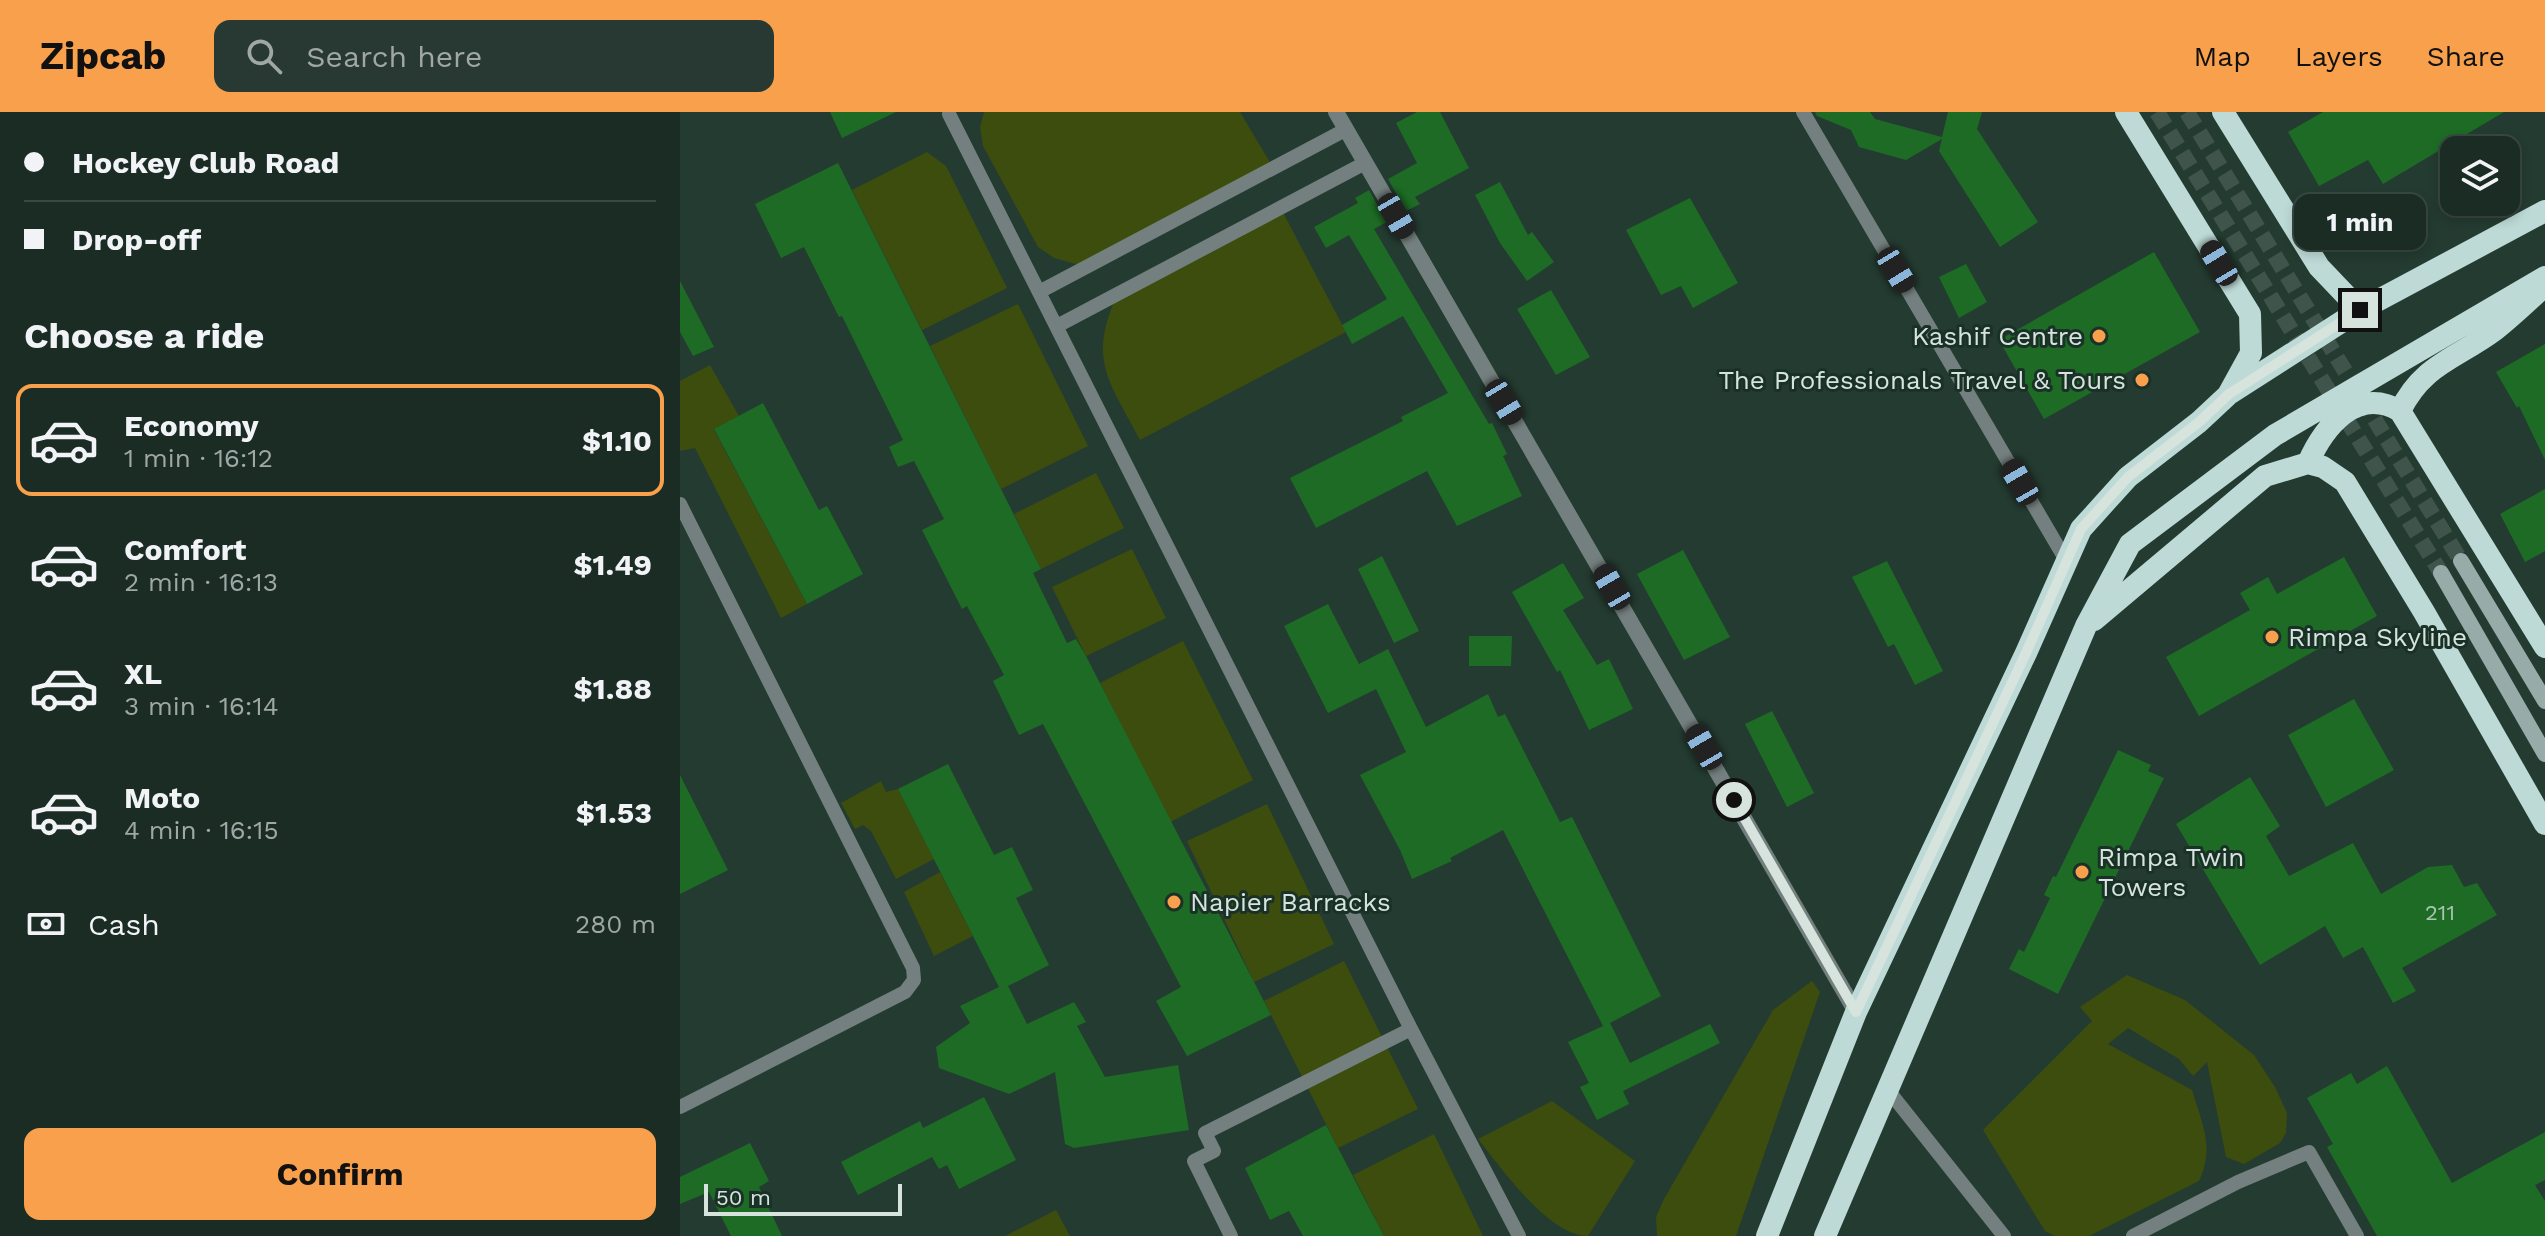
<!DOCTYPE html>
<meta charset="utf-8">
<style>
:root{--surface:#1b2c25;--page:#283832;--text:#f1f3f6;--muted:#a0a7a7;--line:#394842;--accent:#f8a04b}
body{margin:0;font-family:"Work Sans",sans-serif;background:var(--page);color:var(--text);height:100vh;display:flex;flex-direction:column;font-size:30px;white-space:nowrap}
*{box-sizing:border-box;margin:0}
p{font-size:26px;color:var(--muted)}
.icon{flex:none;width:44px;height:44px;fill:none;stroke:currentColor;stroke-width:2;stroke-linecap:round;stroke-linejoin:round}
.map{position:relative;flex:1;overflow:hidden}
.side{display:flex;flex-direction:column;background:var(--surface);width:680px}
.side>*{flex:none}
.hud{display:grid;align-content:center;height:176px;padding:0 24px;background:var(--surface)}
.controls{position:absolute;left:1760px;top:24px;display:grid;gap:16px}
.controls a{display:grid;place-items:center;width:80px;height:80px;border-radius:16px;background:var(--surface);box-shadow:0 4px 12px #0003,0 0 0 2px var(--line);font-size:40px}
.scale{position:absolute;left:24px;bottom:20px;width:198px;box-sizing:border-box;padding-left:8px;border:4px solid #d7e4de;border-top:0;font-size:22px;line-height:28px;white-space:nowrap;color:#d7e4de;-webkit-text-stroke:6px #1a3127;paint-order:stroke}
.end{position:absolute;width:36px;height:36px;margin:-18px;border:10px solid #d7e4de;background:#111;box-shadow:0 0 0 4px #111}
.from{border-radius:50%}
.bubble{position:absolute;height:56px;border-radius:16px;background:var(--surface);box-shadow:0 4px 12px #0003,0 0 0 2px var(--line);font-size:26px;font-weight:700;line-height:56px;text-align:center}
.car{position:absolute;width:24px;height:48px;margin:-24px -12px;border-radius:10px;box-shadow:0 0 6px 2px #0007;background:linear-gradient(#222 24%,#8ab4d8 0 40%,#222 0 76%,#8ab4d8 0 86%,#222 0)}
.hud b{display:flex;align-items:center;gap:28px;height:76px;font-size:30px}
.hud b+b{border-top:2px solid var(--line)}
.hud i{width:20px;height:20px;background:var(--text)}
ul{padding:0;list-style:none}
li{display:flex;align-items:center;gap:24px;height:112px;margin:0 16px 12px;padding:0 8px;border:4px solid transparent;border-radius:16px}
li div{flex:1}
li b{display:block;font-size:30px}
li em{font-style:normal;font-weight:700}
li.on{border-color:var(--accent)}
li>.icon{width:72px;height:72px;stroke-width:1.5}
h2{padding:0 24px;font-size:36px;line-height:96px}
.pay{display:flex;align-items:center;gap:20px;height:88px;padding:0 24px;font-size:30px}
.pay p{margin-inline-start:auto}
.primary-button{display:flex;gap:16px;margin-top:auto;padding:16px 24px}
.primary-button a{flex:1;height:92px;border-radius:16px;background:var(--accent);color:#111;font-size:32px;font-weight:700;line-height:92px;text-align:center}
header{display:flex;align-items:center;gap:48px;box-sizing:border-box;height:112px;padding:0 40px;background:var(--accent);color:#111}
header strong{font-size:38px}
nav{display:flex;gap:44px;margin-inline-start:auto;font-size:28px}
.search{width:560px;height:72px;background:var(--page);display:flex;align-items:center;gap:20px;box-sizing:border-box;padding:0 28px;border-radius:16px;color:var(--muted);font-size:30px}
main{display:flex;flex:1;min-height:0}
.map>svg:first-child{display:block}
</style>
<header>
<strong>Zipcab</strong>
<div class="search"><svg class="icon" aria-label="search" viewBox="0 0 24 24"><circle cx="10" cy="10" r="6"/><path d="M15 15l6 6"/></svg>Search here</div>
<nav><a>Map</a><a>Layers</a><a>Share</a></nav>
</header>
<main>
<section class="side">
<div class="hud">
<b><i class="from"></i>Hockey Club Road</b>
<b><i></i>Drop-off</b>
</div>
<h2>Choose a ride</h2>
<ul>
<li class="on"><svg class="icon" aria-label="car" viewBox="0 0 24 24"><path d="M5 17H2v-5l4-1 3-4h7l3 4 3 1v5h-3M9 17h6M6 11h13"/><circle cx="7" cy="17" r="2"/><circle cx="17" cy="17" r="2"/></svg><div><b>Economy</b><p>1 min · 16:12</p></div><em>$1.10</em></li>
<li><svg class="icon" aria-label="car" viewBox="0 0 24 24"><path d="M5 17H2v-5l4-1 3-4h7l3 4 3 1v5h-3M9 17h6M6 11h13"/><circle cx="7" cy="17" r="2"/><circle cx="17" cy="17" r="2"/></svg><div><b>Comfort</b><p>2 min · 16:13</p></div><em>$1.49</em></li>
<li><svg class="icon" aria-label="car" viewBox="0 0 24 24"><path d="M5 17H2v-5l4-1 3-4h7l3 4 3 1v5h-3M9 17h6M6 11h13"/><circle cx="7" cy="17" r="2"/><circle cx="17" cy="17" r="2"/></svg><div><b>XL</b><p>3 min · 16:14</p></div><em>$1.88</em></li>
<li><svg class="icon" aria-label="car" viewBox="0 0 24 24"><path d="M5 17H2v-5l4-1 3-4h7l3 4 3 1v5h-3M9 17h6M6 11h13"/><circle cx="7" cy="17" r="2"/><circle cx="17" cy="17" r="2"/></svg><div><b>Moto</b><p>4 min · 16:15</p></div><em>$1.53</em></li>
</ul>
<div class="pay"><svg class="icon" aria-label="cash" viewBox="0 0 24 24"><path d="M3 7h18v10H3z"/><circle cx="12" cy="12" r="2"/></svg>Cash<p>280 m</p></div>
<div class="primary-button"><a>Confirm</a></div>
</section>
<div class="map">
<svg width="1865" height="1124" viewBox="0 0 1865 1124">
<rect width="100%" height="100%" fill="#243b31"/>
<path fill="#3c4d0e" d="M304 0H560L594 57 407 155 374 146 358 135 303 34 300 15Z
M247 40 266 54 327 176 242 218 172 78Z
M599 93 666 220 460 328C430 270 407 249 437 183Z
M338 192 408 334 321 377 250 234Z
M30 253 59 304 34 318 127 492 101 506 15 336 0 339V269Z
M416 361 444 416 361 457 334 402Z
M452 437 486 506 406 544 372 475Z
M503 529 573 668 490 710 420 571Z
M201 669 206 680 218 677 254 747 216 767 191 719 183 713 175 717 161 691Z
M587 692 654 832 574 870 507 729Z
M260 760 293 824 254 844 224 780Z
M664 849 738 997 658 1036 584 889Z
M1447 863 1505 888 1574 943 1595 975 1607 1001 1606 1021 1600 1031 1564 1052 1546 1045 1527 950 1513 964 1499 947 1448 916 1428 932 1512 978C1522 1012 1535 1035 1519 1069L1409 1124H1375L1365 1119 1303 1018 1412 909 1400 895Z
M1132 869 1140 880 1056 1124H977L976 1105 984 1087 1093 898Z
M872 989 955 1049 908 1124C869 1124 821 1056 798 1027Z
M754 1022 803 1124H704L673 1063Z
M376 1098 390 1124H325Z"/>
<path fill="#1d6b25" d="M150 0H216L162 26Z
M737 0H760L789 56 735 85 740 92 726 99 708 67 737 51 716 11Z
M1135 0H1190L1195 7 1262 25 1268 0H1302L1297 17 1358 110 1320 135 1259 39 1262 27 1226 48 1179 35 1171 18 1137 4Z
M1643 0H1824L1703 72 1688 48 1639 74 1608 20Z
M158 51 361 457 353 461 387 531 396 527 406 544 591 903 507 944 476 889 501 875 363 612 339 623 313 569 324 563 287 494 282 497 242 418 264 407 234 349 218 355 209 335 223 328 162 204 159 205 124 135 101 146 75 92Z
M820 70 848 123 852 120 874 150 847 169 820 131 795 83Z
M689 78 707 110 694 117 809 312 812 311 827 342 823 344 842 384 777 414 747 359 636 416 610 366 723 309 721 305 768 281 723 204 672 232 662 213 707 187 669 123 646 136 634 115 678 91 675 86Z
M1010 86 1058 171 1013 196 1001 174 981 183 946 118Z
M1474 140 1520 220 1364 307 1319 228Z
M1286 152 1307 190 1279 206 1259 165Z
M0 169 34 235 13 244 0 220Z
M871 178 910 245 876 263 837 197Z
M1865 232V348L1839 294 1837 296 1816 260Z
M83 291 139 398 147 394 183 462 127 492 34 317Z
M1865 377V439L1845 450 1820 402Z
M1003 438 1050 525 1004 548 957 462Z
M702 444 739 519 714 531 678 457Z
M1664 445 1697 504 1519 604 1486 545 1570 498 1560 481 1588 465 1597 482Z
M1207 449 1263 559 1235 573 1214 532 1208 535 1172 465Z
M883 451 904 486 883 498 917 553 929 547 953 597 909 618 880 558 877 560 832 480Z
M648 492 679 552 708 537 746 615 808 582 818 605 825 602 880 710 892 705 981 884 930 911 950 951 1030 912 1040 931 943 979 949 992 917 1008 900 975 909 971 888 930 923 914 823 718 770 746 772 749 732 767 720 738 680 663 726 640 696 577 648 601 604 514Z
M789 524H832L831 554H789Z
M1674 587 1714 658 1646 695 1608 623Z
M1092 599 1134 681 1107 695 1065 612Z
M1438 638 1471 653 1468 659 1484 666 1378 882 1329 857 1339 837 1344 840 1370 786 1364 783 1373 764 1376 765Z
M268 652 314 743 332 735 353 778 336 786 369 853 328 874 347 912 394 890 406 910 397 914 425 965 498 953 509 1018 394 1036 385 1032 375 960 329 982 259 956 256 935 290 911 280 894 319 875 218 677Z
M0 663 48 758 0 782Z
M1570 665 1600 714 1586 724 1609 764 1673 731 1701 782 1748 755 1772 753 1784 775 1797 771 1817 803 1722 856 1736 879 1713 891 1683 835 1663 846 1645 814 1580 853 1496 712Z
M1707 954 1772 1071 1865 1020V1068L1855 1073 1865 1089V1124H1697L1647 1035 1653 1032 1627 986 1671 961 1677 972Z
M304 985 336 1048 279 1077 267 1053 259 1057 252 1045 178 1083 161 1050 240 1009 243 1016Z
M646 1013 658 1036 704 1124H623L609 1099 590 1108 565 1056Z
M70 1031 89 1069 79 1075 102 1124H51L29 1080 0 1092V1065Z"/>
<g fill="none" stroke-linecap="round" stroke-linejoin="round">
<path stroke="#3f544b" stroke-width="16" stroke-dasharray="16 8" stroke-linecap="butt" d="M1477 0 1761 461
M1507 0 1781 449"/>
<path stroke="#74807f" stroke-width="14" d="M1123 0 1387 450
M269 2 731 917 839 1124
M359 180 665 18
M377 214 685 51
M0 392 233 856 234 868 225 880 0 995
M1208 978 1324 1124
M551 1124 514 1049 534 1039 525 1021 731 917
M1453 1124 1558 1070 1629 1040 1677 1124"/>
<path stroke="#74807f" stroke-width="16" d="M656 0 1176 900"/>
<path stroke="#97aba8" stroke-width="16" d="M1781 449 1865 589
M1761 461 1865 642"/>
<path stroke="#bddad6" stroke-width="22" d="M1446 0 1570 202 1571 241 1549 281
M1543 0 1639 155 1680 198
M1858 180C1844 193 1830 206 1815 218 1776 247 1743 252 1720 299L1865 535
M1628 351C1644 315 1677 273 1720 299
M1414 508 1585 364 1628 351 1643 355 1665 370 1744 500 1865 712
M1087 1124 1176 900 1346 541 1401 417 1448 365 1519 310 1549 282 1680 198 1865 99
M1145 1124 1406 514 1450 432 1595 323 1865 165"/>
</g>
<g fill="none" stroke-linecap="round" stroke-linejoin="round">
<path stroke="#d7e4de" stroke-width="10" d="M1054 688 1176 900 1346 541 1401 417 1448 365 1519 310 1549 282 1680 198"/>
</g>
<g fill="#f8a04b" stroke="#1a3127" stroke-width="3">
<circle cx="1419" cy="224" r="8"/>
<circle cx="1462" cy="268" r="8"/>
<circle cx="1592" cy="525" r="8"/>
<circle cx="1402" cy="760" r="8"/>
<circle cx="494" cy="790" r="8"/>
</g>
<g text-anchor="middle" stroke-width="6" stroke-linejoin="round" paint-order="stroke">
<g font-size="22" fill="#a8c6b0">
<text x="1760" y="808">211</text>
</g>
<g font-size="26" fill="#d7e4de" stroke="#1a3127" text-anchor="start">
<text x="1403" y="233" text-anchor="end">Kashif Centre</text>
<text x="1446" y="277" text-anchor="end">The Professionals Travel &amp; Tours</text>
<text x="1608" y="534">Rimpa Skyline</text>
<text x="1418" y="754">Rimpa Twin<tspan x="1418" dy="30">Towers</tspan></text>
<text x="510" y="799">Napier Barracks</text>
</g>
</g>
</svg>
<div class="controls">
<a><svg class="icon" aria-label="layers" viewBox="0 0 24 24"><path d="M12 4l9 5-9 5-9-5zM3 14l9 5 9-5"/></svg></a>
</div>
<div class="scale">50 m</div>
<i class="end from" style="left:1054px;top:688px"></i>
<i class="end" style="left:1680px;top:198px"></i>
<div class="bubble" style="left:1614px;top:82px;width:132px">1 min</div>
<i class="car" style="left:716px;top:104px;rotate:150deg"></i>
<i class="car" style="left:1539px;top:151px;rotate:329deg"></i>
<i class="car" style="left:1216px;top:158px;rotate:149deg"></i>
<i class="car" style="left:824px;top:290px;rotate:149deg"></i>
<i class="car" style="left:1340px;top:370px;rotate:330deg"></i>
<i class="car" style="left:932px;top:475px;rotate:330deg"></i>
<i class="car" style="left:1024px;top:635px;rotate:330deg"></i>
</div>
</main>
